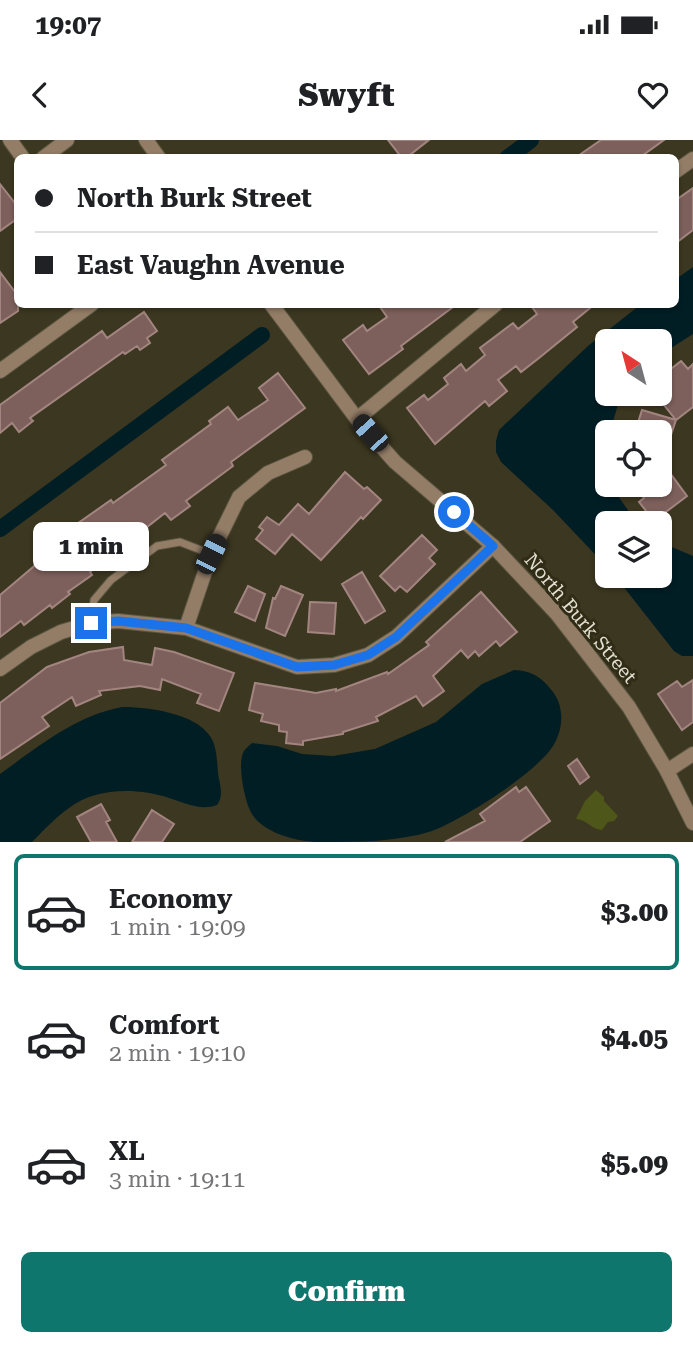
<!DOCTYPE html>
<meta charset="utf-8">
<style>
:root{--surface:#fff;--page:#f6f6f6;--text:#202124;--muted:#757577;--line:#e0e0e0;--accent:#0f766e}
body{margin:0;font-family:"Roboto Serif",serif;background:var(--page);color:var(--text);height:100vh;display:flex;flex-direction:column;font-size:26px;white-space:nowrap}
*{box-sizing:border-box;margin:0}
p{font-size:23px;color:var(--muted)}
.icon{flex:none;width:38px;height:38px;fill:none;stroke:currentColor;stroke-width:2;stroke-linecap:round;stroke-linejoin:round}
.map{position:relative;height:702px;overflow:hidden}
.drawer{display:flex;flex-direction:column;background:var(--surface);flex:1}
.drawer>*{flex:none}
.hud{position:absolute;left:14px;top:14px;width:665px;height:154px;border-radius:10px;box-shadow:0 2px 5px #0004;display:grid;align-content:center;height:154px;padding:0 21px;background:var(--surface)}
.needle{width:46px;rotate:324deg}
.fabs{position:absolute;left:595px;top:189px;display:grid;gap:14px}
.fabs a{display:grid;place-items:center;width:77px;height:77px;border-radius:10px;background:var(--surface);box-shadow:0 2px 5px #0004;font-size:35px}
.end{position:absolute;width:32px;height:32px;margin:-16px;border:9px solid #1a73e8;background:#fff;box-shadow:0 0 0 4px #fff}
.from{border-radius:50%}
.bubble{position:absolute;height:49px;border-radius:10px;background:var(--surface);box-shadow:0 2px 5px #0004;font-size:23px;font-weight:800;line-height:49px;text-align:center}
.car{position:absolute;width:21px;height:42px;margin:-21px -10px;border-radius:9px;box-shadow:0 0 5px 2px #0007;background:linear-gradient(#222 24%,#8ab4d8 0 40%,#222 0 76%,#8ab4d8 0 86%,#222 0)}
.hud b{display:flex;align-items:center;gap:24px;height:66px;font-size:26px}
.hud b+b{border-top:2px solid var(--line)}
.hud i{width:18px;height:18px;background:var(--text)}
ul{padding:12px 0 0;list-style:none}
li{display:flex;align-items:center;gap:21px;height:116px;margin:0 14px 10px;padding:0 7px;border:4px solid transparent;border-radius:10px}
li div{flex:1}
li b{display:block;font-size:26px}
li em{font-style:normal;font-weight:800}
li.selected{border-color:var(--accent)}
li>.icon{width:63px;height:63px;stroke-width:1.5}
.action{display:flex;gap:14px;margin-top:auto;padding:14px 21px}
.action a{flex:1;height:80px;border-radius:10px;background:var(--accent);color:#fff;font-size:28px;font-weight:800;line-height:80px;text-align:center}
.status{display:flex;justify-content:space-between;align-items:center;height:49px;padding:0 35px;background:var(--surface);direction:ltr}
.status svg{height:19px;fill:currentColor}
header{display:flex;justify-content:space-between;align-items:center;height:91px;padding:0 21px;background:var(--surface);font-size:32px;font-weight:800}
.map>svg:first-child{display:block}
</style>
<div class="status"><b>19:07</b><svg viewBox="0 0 49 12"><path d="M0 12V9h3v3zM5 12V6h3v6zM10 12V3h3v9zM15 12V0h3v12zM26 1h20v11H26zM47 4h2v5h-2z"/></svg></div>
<header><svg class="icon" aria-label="back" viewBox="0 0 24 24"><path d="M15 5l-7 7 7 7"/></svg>Swyft<svg class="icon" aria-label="heart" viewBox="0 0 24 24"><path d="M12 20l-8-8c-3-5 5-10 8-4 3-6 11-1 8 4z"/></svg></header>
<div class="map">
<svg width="693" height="702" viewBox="0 0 693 702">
<rect width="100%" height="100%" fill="#3c3720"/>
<path fill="#4f5619" d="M596 650 604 657V661L618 676 614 681 608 682 602 690C592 690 586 679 576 679L585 661Z"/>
<path fill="#011e25" d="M693 127V194L660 215V201H607V254H621L610 292H607V345H615L618 356 637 383H607V427L553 370 501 322 496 312V301L499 290 588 206 640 165 676 164V139Z
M660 402 693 416V516H682L674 511 615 436H660Z
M514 530C532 531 542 537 553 552 565 568 563 590 553 606 535 634 463 679 432 691 397 702 358 702 321 702 298 702 258 693 249 668 244 656 237 622 244 611 246 608 249 606 252 603L277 606 302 614 333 616 375 609 436 582 482 544Z
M122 567C147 567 195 573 210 596 217 606 217 621 218 634 220 645 224 656 217 665 201 671 185 663 169 658 138 648 96 647 69 668 55 678 44 690 32 702H0V634C39 606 75 576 122 567Z"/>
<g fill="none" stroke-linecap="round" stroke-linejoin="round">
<path stroke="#011e25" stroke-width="16" d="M507 18 531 0
M0 389 262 195"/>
</g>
<path fill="#7d605c" stroke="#a38580" stroke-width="2" d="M388 0H429L406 18H402Z
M601 0H664L639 18H575Z
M0 44 18 67V78L0 91Z
M693 48V90L676 103V60Z
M0 132 18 156V171L0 183Z
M378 164H457L401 206 403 209 369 234 343 200 363 185 367 191 387 177Z
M530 164H595L573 182 577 187 539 218 521 232 516 226 498 240 507 251 489 266 485 261 435 304 407 268 424 255 428 260 448 244 444 238 461 224 466 231 485 215 480 208 513 183 518 189 537 174Z
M144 172 157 191 147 198 150 203 140 210 137 206 125 214 123 212 30 278 33 281 19 292 12 283 0 293V265L102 191 107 198Z
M681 221 688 229 693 224V267L676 280 660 260V247L667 242 662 236Z
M278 233 305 268 231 322 233 326 186 361 190 366 171 380 165 373 90 432 92 435 68 452 70 454 52 468 50 465 24 485 21 481 0 497V455L46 416 41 409 111 360 113 363 166 325 162 320 211 284 209 281 228 267 238 280 268 260 259 248Z
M642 270 676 280 662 322 687 356 654 381 639 362 644 358 634 345H660V292H635Z
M345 332 364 349 367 347 381 360 363 379 361 377 321 420 292 394 275 414 256 399 263 390 259 387 267 377 279 385 298 364 309 374Z
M422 395 437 410 429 418 435 424 407 452 400 446 395 451 380 436Z
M362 432 385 471 365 483 342 444Z
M248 446 265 454 255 481 235 472Z
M281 446 303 455 285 496 266 488 273 458 275 459Z
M481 452 517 492 500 506 496 501 479 516 475 511 468 518 461 510 433 536 444 551 423 566 416 556 376 577 378 581 343 592V594L303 601V605L286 603 287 592 279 591V585L261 581 263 574 249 570 255 543 316 553 336 549V551L387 532 388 534 429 505 426 502Z
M310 462 336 463 334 494 308 492Z
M123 507 124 520 152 525 155 508 174 512 234 533 219 571 197 563 201 554 162 539 160 550 140 546 99 551 101 555 76 566 72 557 42 577 49 586 0 619V563L47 527 89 512Z
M693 540V582L682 590 658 554 677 541 682 547Z
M577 619 589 637 580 644 568 626Z
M516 647 519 652 526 647 550 681 520 702H445L485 681 480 674Z
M101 664 110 680 106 682 117 702H91L77 677Z
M152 670 174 684 162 702H132Z"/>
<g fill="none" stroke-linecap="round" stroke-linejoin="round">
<g stroke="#5a5540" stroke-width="9">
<path id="service" d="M91 482 94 460 111 440 157 406 180 402 211 414"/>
</g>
<g stroke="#5a5540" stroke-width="16">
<path id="minor" d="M10 0 23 18
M43 18 67 0
M676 31 693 19
M0 231 92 164
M357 279 496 164
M186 488 211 414 239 357 268 333 305 317
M0 529 31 507 61 492 91 483 118 481 186 488 297 527 334 525 368 515 396 497 493 406
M667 631 693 614"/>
</g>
<g stroke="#5a5540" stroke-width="16">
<path id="tertiary" d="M146 0 159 18
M271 164 357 279 395 322 493 406 557 474 629 567 667 631 693 683"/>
</g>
<use href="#service" stroke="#937d67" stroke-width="7"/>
<use href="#minor" stroke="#937d67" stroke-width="14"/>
<use href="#tertiary" stroke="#937d67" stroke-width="14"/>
</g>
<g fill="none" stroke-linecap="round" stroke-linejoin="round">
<path stroke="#1a73e8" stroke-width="9" d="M91 483 118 481 186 488 297 527 334 525 368 515 396 497 493 406 454 372"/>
</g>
<g text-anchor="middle" stroke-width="6" stroke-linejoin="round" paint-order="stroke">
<g font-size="19" fill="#e2e0d2" stroke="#312c16">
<text transform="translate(581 478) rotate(50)" y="7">North Burk Street</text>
</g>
</g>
</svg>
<div class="fabs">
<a><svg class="needle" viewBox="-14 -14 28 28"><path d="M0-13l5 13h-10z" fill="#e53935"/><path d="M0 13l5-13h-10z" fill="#757577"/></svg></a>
<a><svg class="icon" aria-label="locate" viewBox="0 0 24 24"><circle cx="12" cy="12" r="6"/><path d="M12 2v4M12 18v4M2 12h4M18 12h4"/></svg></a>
<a><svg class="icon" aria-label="layers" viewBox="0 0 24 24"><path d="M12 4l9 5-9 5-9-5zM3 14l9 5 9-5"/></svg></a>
</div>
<i class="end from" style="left:454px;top:372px"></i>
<i class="end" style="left:91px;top:483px"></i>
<div class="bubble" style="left:33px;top:382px;width:116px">1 min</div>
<i class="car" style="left:370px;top:293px;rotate:318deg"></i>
<i class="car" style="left:211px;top:414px;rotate:26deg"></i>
<div class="hud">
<b><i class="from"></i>North Burk Street</b>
<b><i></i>East Vaughn Avenue</b>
</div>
</div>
<section class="drawer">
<ul>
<li class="selected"><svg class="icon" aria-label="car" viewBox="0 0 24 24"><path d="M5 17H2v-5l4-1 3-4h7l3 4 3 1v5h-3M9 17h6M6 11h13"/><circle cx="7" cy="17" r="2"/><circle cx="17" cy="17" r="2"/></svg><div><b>Economy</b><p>1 min · 19:09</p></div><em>$3.00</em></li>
<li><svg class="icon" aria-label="car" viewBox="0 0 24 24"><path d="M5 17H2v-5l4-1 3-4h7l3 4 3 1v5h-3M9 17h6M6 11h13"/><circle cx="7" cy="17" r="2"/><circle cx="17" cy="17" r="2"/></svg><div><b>Comfort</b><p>2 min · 19:10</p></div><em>$4.05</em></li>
<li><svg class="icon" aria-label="car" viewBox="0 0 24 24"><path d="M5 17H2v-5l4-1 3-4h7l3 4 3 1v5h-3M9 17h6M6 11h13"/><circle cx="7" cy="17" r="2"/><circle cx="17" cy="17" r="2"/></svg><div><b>XL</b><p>3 min · 19:11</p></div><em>$5.09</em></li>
</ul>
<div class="action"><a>Confirm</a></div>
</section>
